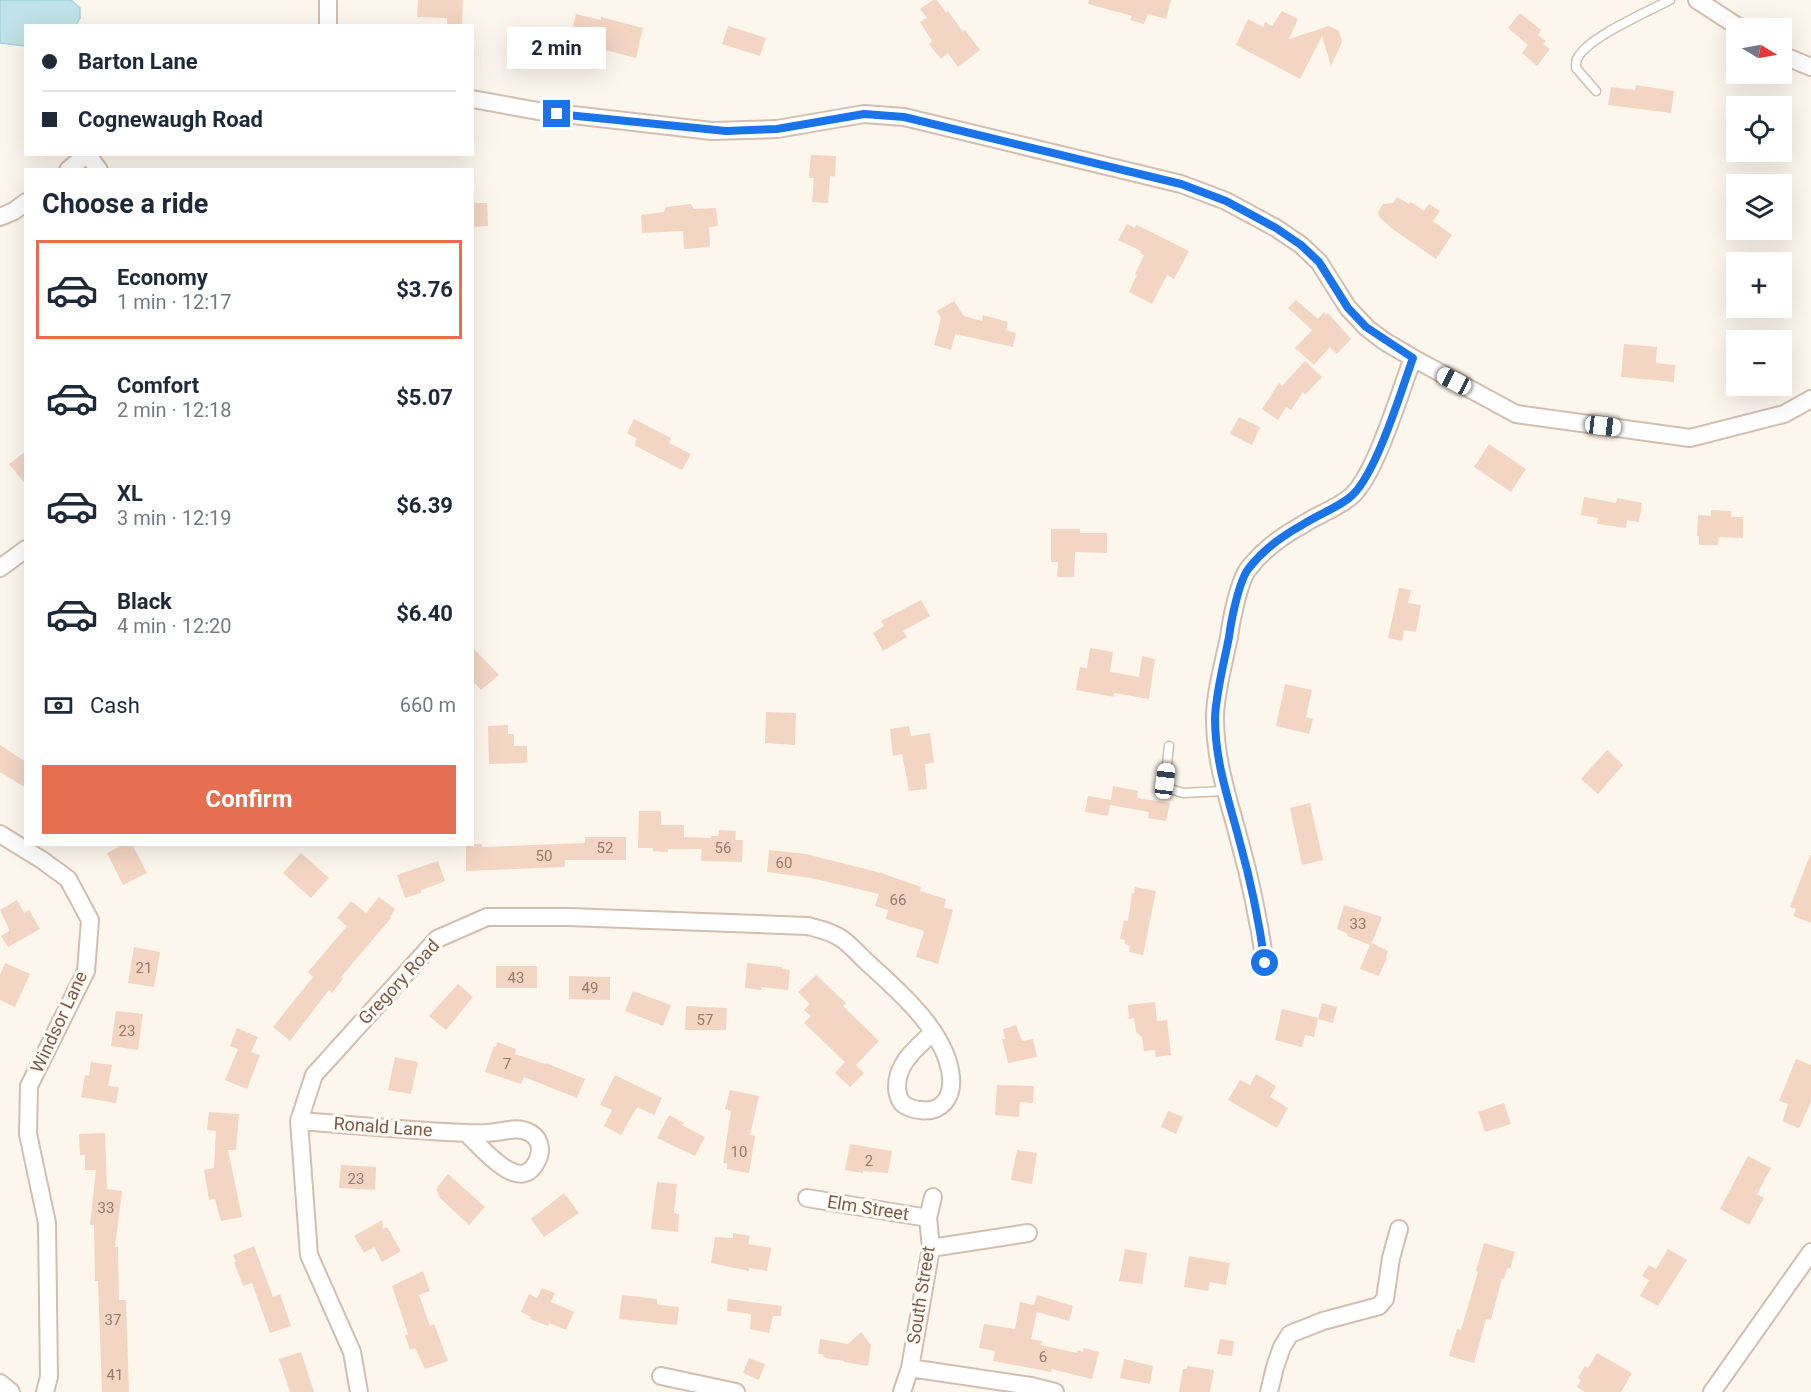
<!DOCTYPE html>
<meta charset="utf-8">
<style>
:root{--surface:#fff;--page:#f2f2f3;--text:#1f2937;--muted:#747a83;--line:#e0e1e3;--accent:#e76f51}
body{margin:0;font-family:Roboto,sans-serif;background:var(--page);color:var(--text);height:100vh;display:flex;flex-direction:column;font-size:22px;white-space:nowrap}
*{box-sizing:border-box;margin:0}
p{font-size:20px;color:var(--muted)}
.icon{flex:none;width:33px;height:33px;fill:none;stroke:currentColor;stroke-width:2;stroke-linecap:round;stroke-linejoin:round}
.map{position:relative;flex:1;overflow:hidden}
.side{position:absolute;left:24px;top:168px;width:450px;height:678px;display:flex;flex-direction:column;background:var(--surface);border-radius:0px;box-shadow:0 6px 24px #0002}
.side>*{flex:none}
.hud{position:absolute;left:24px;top:24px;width:450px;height:132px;border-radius:0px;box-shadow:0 6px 24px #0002;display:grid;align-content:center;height:132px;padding:0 18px;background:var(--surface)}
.needle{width:39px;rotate:100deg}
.fabs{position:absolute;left:1726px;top:18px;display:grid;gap:12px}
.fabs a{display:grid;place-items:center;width:66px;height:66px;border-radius:0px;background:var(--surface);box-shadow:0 6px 24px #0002;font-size:30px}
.end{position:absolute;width:27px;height:27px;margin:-14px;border:8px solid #1a73e8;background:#fff;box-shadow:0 0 0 3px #fff}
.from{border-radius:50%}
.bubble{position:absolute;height:42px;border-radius:0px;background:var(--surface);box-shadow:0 6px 24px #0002;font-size:20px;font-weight:700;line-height:42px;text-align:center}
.car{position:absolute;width:18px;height:36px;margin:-18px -9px;border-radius:8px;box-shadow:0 0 4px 2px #0007;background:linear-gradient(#fff 24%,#345 0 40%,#fff 0 76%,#345 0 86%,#fff 0)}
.hud b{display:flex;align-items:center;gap:21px;height:57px;font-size:22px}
.hud b+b{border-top:2px solid var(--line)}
.hud i{width:15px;height:15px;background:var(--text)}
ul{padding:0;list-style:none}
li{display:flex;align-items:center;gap:18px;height:99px;margin:0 12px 9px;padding:0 6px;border:3px solid transparent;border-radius:0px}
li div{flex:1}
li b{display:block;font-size:22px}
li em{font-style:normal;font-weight:700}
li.active{border-color:var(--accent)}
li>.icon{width:54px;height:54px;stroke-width:1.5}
h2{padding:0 18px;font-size:27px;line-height:72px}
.pay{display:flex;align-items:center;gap:15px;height:66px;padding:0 18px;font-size:22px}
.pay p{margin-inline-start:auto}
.action{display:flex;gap:12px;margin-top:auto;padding:12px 18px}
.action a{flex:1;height:69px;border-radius:0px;background:var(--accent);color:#fff;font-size:24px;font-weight:700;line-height:69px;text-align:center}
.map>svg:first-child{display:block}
</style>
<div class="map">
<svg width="1811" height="1392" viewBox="0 0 1811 1392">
<rect width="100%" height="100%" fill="#fdf6ec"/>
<path fill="#bfe3e8" stroke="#a5d3da" stroke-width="1.5" d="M0 0H71L80 8V18L76 25 26 26 25 46 0 43Z"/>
<path fill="#f3d5c3" d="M418 0H463L462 26H447V18L417 17Z
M933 0H937L946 13 948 11 963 32 965 30 980 50 958 67 948 53 941 59 929 44 932 41 920 22 927 18 920 9Z
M1089 0H1171L1166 19 1148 14 1144 24 1130 20 1132 16 1088 4Z
M1282 11 1298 19 1289 39 1329 26 1339 31 1342 42 1331 66 1322 36 1300 79 1236 45 1248 19 1263 27 1265 22 1272 26Z
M1520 13 1541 30 1538 35 1546 41 1543 44 1550 49 1537 66 1522 53 1528 45 1508 28Z
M576 14 601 20V17L643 28 636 58 570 41Z
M728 26 766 38 760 56 722 44Z
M1636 85 1674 91 1671 113 1608 105 1611 87 1635 90Z
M811 155 836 156 835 177 830 176 828 203 812 202 814 178H810L809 175Z
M1397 197 1409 204 1411 202 1424 211 1429 204 1440 211 1433 221 1452 235 1436 259 1394 230 1379 217 1378 212 1383 204 1393 203Z
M472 203H487L488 226 472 227Z
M691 204 694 209 716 208 718 226 709 227 710 247 684 249 683 231 642 233 641 215 664 212 666 207Z
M1127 224 1135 228 1136 225 1141 227 1189 251 1174 279 1167 275 1152 304 1129 292 1137 275 1135 274 1144 255 1140 253 1141 251 1118 240Z
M1296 300 1318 319 1324 312 1326 315 1328 313 1351 339 1337 354 1330 347 1314 365 1295 348 1312 330 1288 308Z
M954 301 964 316 982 321 983 315 1008 322 1006 330 1016 333 1013 347 955 334 951 350 934 345 941 318 937 311Z
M1624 344 1657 347 1656 363 1675 365 1674 382 1621 377Z
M1305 361 1322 377 1305 395 1303 392 1291 410 1286 407 1278 420 1262 409 1279 383 1282 386Z
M1239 417 1260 427 1252 445 1230 434Z
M634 419 671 438 669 443 691 454 682 470 634 445 637 439 627 433Z
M1489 444 1526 469 1511 492 1474 467Z
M26 451V485L9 464Z
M1584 497 1616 503 1617 498 1642 503 1639 522 1627 520 1626 528 1597 524 1598 518 1581 515Z
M1711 510 1731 511V517H1743V538L1719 537 1718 545H1699V536H1697L1698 515 1711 516Z
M1051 529H1080V533H1107V553L1075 552 1074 577H1057L1058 562H1051Z
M1399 588 1411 590 1408 603 1421 605 1416 632 1404 630 1402 641 1388 638Z
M921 600 930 616 903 631 907 637 883 651 873 633 884 626 881 621Z
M472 647 499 675 481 690 472 680Z
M1090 648 1113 652 1110 672 1139 677 1142 656 1155 659 1149 699 1114 693V697L1076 690 1080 667 1087 668Z
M1285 684 1312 690 1306 717 1313 719 1309 734 1276 726Z
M766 712 796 713 795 745 765 743Z
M508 725V734H514V746H527V763L489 764 488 726Z
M909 726 911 736 930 733 934 763 925 764 927 789 909 791 902 754 893 756 890 729Z
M0 745 26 762V788L0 772Z
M1607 750 1623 765 1598 794 1581 779Z
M1113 786 1138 791 1137 798 1170 803 1166 821 1148 818 1149 812 1110 805 1108 816 1085 812 1088 796 1111 800Z
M1310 803 1323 860 1302 865 1290 808Z
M639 811H661V825H684V837L711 838V836H718L719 830 736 831 735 840H743L742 862 701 861 702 849H668V852L653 851V848H638Z
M585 837H626V860H565V867L466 871V844H482V847L585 843Z
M124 844H132L147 873 123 885 107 853Z
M769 850 806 854 881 873 921 887 920 891 946 899 944 907 953 910 938 964 916 957 924 931 886 919 888 910 875 906 879 894 811 878 767 872Z
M301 853 329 878 311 898 283 873Z
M1810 855H1811V923L1793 916 1796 909 1790 907Z
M438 861 445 881 421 890V893L405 898 397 875Z
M1135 887 1156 891 1143 955 1129 952 1130 946 1125 944V940L1120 939 1124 920 1128 921 1132 893H1134Z
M379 897 395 909 390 917 391 918 341 977 343 979 332 993 329 990 290 1041 273 1027 313 977 308 972 347 926 337 918 351 901 366 913Z
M17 900 24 913 29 910 40 929 8 947 1 936 9 931V929L0 910Z
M1344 905 1382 917 1372 943 1388 951 1386 957 1387 958 1379 976 1360 969 1370 945 1347 936 1348 934 1337 929Z
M134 947 160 952 154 987 128 983Z
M5 963 30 974 15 1007 0 1000V975Z
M747 963 782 967V969L790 970 788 990 762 987 761 990 745 988Z
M496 966H537V988H496Z
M816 975 846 1003 843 1006 879 1041 856 1065 864 1073 850 1087 835 1073 845 1062 804 1023 811 1016 804 1010 810 1004 798 992Z
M569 976 610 977V1000L569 999Z
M458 984 473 997 446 1030 429 1016Z
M633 991 671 1005 663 1026 625 1011Z
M1155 1002 1157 1021 1167 1020 1171 1055 1156 1057 1155 1050 1144 1051 1142 1037 1136 1032 1134 1018 1129 1019 1128 1005Z
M1322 1003 1337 1007 1333 1023 1318 1019Z
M686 1006 727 1008 726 1030H685Z
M1282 1009 1318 1018 1314 1037 1305 1035 1302 1047 1275 1040Z
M116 1011 143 1014 138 1050 111 1046Z
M1016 1025 1022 1041 1033 1039 1037 1057 1008 1063 1002 1039H1005L1003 1029Z
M237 1028 258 1037 251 1052 260 1055 247 1089 225 1080 238 1049 230 1046Z
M497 1042 516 1049 515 1054 545 1064 546 1063 585 1079 577 1098 524 1077 521 1084 485 1072 494 1046 496 1047Z
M395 1057 418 1062 411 1094 388 1090Z
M1796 1059 1811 1065V1101L1800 1127 1798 1128 1784 1122 1783 1120 1788 1104 1779 1101Z
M91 1062 112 1065 108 1086 119 1087 116 1103 81 1097 85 1075 89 1076Z
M1256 1074 1276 1086 1270 1097 1288 1108 1277 1128 1228 1100 1240 1080 1250 1085Z
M615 1075 662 1098 654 1115 637 1107 621 1135 604 1126 612 1110 600 1105Z
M997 1085 1034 1086 1033 1103 1020 1102 1019 1117 995 1115Z
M730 1090 759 1096 750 1135 755 1136 749 1173 727 1169V1163H723L731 1111 725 1109Z
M1504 1103 1511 1124 1485 1132 1478 1112Z
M1168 1111 1183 1117 1176 1134 1161 1127Z
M209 1112 239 1114 236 1150H228L242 1217 221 1221 215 1199 209 1200 204 1170 214 1168 216 1131 207 1130Z
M669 1115 684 1123 682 1125 705 1137 695 1156 657 1138Z
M105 1133 107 1189 122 1191 115 1247H118L119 1300H126L129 1392H102L98 1281H95L94 1225H90L96 1170H85V1155H80L79 1134Z
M850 1144 892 1151 888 1173 863 1171V1173L845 1170Z
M1017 1150 1037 1153 1032 1184 1011 1180Z
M1748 1156 1771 1168 1757 1194 1764 1198 1749 1225 1720 1209Z
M341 1165 376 1167 375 1190 339 1188Z
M448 1174 485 1207 469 1225 440 1198 437 1190 438 1186Z
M657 1182 677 1184 674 1213 679 1214 678 1232 651 1229Z
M564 1193 579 1213 544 1237 531 1219Z
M382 1220 383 1229 387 1227 401 1251 382 1262 374 1247 364 1253 354 1236Z
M733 1233 750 1236 748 1244 771 1248 767 1271 749 1268V1271L711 1263 715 1237 733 1238Z
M1484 1243 1515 1252 1510 1269 1507 1268 1504 1279 1502 1278 1491 1320 1486 1319 1474 1363 1449 1356 1457 1329 1461 1330 1478 1272 1476 1271Z
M254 1246 273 1297 280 1294 291 1326 270 1333 252 1283 243 1286 234 1262H236L233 1255Z
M1125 1249 1147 1253 1142 1284 1119 1281Z
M1668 1249 1687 1260 1658 1306 1640 1296 1649 1280 1642 1276 1649 1265 1656 1269Z
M1189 1256 1230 1263 1226 1285 1210 1282 1208 1291 1184 1287Z
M423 1271 430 1291 419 1295 430 1326 434 1324 448 1361 425 1369 415 1348 410 1350 405 1335 408 1334 392 1286Z
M542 1288 555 1293 551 1302 574 1312 566 1330 549 1323 548 1326 530 1319 531 1317 521 1312 529 1294 537 1298Z
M622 1295 657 1299V1303L660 1305 679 1307 677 1325 619 1319Z
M1037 1295 1073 1306 1069 1321 1037 1312 1031 1339 1042 1341 1041 1345 1077 1353 1078 1350 1083 1352 1084 1348 1099 1352 1092 1379 1051 1369V1372L993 1361 995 1351 979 1348 984 1324 1015 1329 1020 1302 1034 1305Z
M728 1299 782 1306 781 1316H773L769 1333 750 1329 751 1314 727 1311Z
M861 1332 871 1345 868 1366 844 1362V1361L825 1358 822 1354H818L820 1339 848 1344Z
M1220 1339 1234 1341 1232 1356 1217 1354Z
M301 1352 314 1392H290L279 1359Z
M1597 1353 1632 1373 1621 1392H1585L1577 1387 1581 1380 1578 1378 1585 1366 1588 1368Z
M749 1358 765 1364 759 1380 743 1373Z
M1124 1359 1153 1366 1150 1384 1120 1378Z
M1187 1366 1214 1370 1210 1392H1179L1183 1369H1187Z"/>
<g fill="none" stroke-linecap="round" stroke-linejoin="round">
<g stroke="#d1beb0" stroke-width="11">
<path id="service" d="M1596 91 1576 68C1576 65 1576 61 1577 59 1586 38 1649 11 1670 0
M1169 746 1165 781 1167 788 1183 793 1224 791"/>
</g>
<g stroke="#d1beb0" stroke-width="20">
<path id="minor" d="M328 0V26
M1697 0 1740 28
M1782 55 1811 67
M472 99 538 111 712 131 777 129 864 114 904 117 1181 184 1226 201 1276 228 1301 245 1319 262 1348 308 1367 328 1384 341 1413 358 1516 414 1690 438 1784 414 1811 399
M87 154 99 170
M68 170 87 154
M0 217 14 211 26 202
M0 568 26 549
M0 834 42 860 68 879 90 920 86 971 29 1086 28 1134 47 1223 49 1377 45 1392
M1265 963C1259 922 1251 882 1240 843 1229 800 1215 763 1215 718 1215 693 1224 662 1229 637 1231 621 1239 580 1249 568 1263 550 1282 536 1302 525 1317 515 1335 509 1349 498 1375 479 1400 391 1413 358
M299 1121C355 1125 412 1131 468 1133 477 1133 486 1134 495 1132 507 1131 515 1127 526 1131 540 1136 543 1149 537 1161 520 1197 481 1146 466 1133
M807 1198 928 1218
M931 1248 1028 1233
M910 1368 1031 1386 1055 1392
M661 1376 736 1392
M0 1383 11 1392
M359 1392 352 1352 309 1255 299 1121 314 1075 437 939 487 917H569L808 926C819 929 833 932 842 939 852 946 860 956 869 964 900 992 947 1033 951 1077 953 1098 941 1113 920 1110 915 1110 907 1107 903 1104 899 1100 897 1092 897 1087 897 1062 917 1048 933 1032
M902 1392 910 1368 931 1248 928 1218 933 1197
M1269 1392 1275 1367 1282 1347 1290 1334 1323 1321 1379 1306 1385 1299 1391 1258 1399 1229
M1712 1392 1811 1252"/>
</g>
<use href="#service" stroke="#fff" stroke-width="8"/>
<use href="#minor" stroke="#fff" stroke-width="16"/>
</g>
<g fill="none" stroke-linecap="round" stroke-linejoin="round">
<path stroke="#1a73e8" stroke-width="8" d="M557 114 726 131 777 129 864 114 904 117 1181 184 1226 201 1276 228 1301 245 1319 262 1348 308 1366 327 1413 358C1401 391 1375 479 1349 498 1335 509 1317 515 1302 525 1282 536 1263 550 1249 568 1239 580 1231 621 1229 637 1224 663 1216 692 1215 718 1215 763 1229 800 1240 843 1251 882 1259 922 1265 963"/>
</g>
<g text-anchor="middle" stroke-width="6" stroke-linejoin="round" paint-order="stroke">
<g font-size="15" fill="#987a6a">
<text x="605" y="853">52</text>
<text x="723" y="853">56</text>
<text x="544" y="861">50</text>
<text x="784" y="868">60</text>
<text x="898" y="905">66</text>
<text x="1358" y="929">33</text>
<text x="144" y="973">21</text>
<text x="516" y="983">43</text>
<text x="590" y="993">49</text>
<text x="705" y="1025">57</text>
<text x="127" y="1036">23</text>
<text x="507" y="1069">7</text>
<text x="739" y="1157">10</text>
<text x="869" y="1166">2</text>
<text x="356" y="1184">23</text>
<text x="106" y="1213">33</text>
<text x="113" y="1325">37</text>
<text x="1043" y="1362">6</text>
<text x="115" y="1380">41</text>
</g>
<g font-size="18" fill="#7a5c4d" stroke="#fffaf3">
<text transform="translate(399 982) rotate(-47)" y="6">Gregory Road</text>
<text transform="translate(59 1022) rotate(-65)" y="6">Windsor Lane</text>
<text transform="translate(383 1127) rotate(4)" y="6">Ronald Lane</text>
<text transform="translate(868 1208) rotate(9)" y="6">Elm Street</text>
<text transform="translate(921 1295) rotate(-81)" y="6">South Street</text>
</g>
</g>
</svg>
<div class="fabs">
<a><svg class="needle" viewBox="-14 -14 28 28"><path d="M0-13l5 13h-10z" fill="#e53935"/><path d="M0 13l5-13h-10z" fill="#747a83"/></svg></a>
<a><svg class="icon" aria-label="locate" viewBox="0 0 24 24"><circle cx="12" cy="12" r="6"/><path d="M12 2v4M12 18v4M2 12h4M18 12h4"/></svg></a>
<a><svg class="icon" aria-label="layers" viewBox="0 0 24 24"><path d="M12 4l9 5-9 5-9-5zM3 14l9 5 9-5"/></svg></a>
<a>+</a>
<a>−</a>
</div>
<i class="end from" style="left:1265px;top:963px"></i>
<i class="end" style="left:557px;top:114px"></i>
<div class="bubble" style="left:507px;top:27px;width:99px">2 min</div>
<i class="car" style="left:1454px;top:381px;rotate:298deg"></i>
<i class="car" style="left:1603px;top:426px;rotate:97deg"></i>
<i class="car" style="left:1165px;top:781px;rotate:7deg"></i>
<div class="hud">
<b><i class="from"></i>Barton Lane</b>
<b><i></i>Cognewaugh Road</b>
</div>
<section class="side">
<h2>Choose a ride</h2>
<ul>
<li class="active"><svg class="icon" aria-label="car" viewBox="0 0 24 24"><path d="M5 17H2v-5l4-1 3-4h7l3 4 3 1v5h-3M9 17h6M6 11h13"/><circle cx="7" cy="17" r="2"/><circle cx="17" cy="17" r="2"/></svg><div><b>Economy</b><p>1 min · 12:17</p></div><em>$3.76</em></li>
<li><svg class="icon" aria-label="car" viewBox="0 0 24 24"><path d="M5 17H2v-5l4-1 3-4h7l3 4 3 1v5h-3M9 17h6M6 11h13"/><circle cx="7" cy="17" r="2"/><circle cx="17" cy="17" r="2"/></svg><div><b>Comfort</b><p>2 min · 12:18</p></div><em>$5.07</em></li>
<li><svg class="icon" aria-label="car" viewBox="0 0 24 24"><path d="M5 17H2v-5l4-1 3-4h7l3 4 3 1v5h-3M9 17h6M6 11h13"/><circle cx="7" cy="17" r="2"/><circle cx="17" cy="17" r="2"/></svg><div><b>XL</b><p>3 min · 12:19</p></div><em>$6.39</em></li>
<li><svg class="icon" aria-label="car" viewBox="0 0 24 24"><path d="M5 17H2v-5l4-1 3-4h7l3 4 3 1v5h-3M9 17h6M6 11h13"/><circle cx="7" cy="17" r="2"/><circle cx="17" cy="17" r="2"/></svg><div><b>Black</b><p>4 min · 12:20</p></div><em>$6.40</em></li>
</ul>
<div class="pay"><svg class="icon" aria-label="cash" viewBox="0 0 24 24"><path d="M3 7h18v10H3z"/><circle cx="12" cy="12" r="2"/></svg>Cash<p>660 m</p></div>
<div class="action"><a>Confirm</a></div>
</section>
</div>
